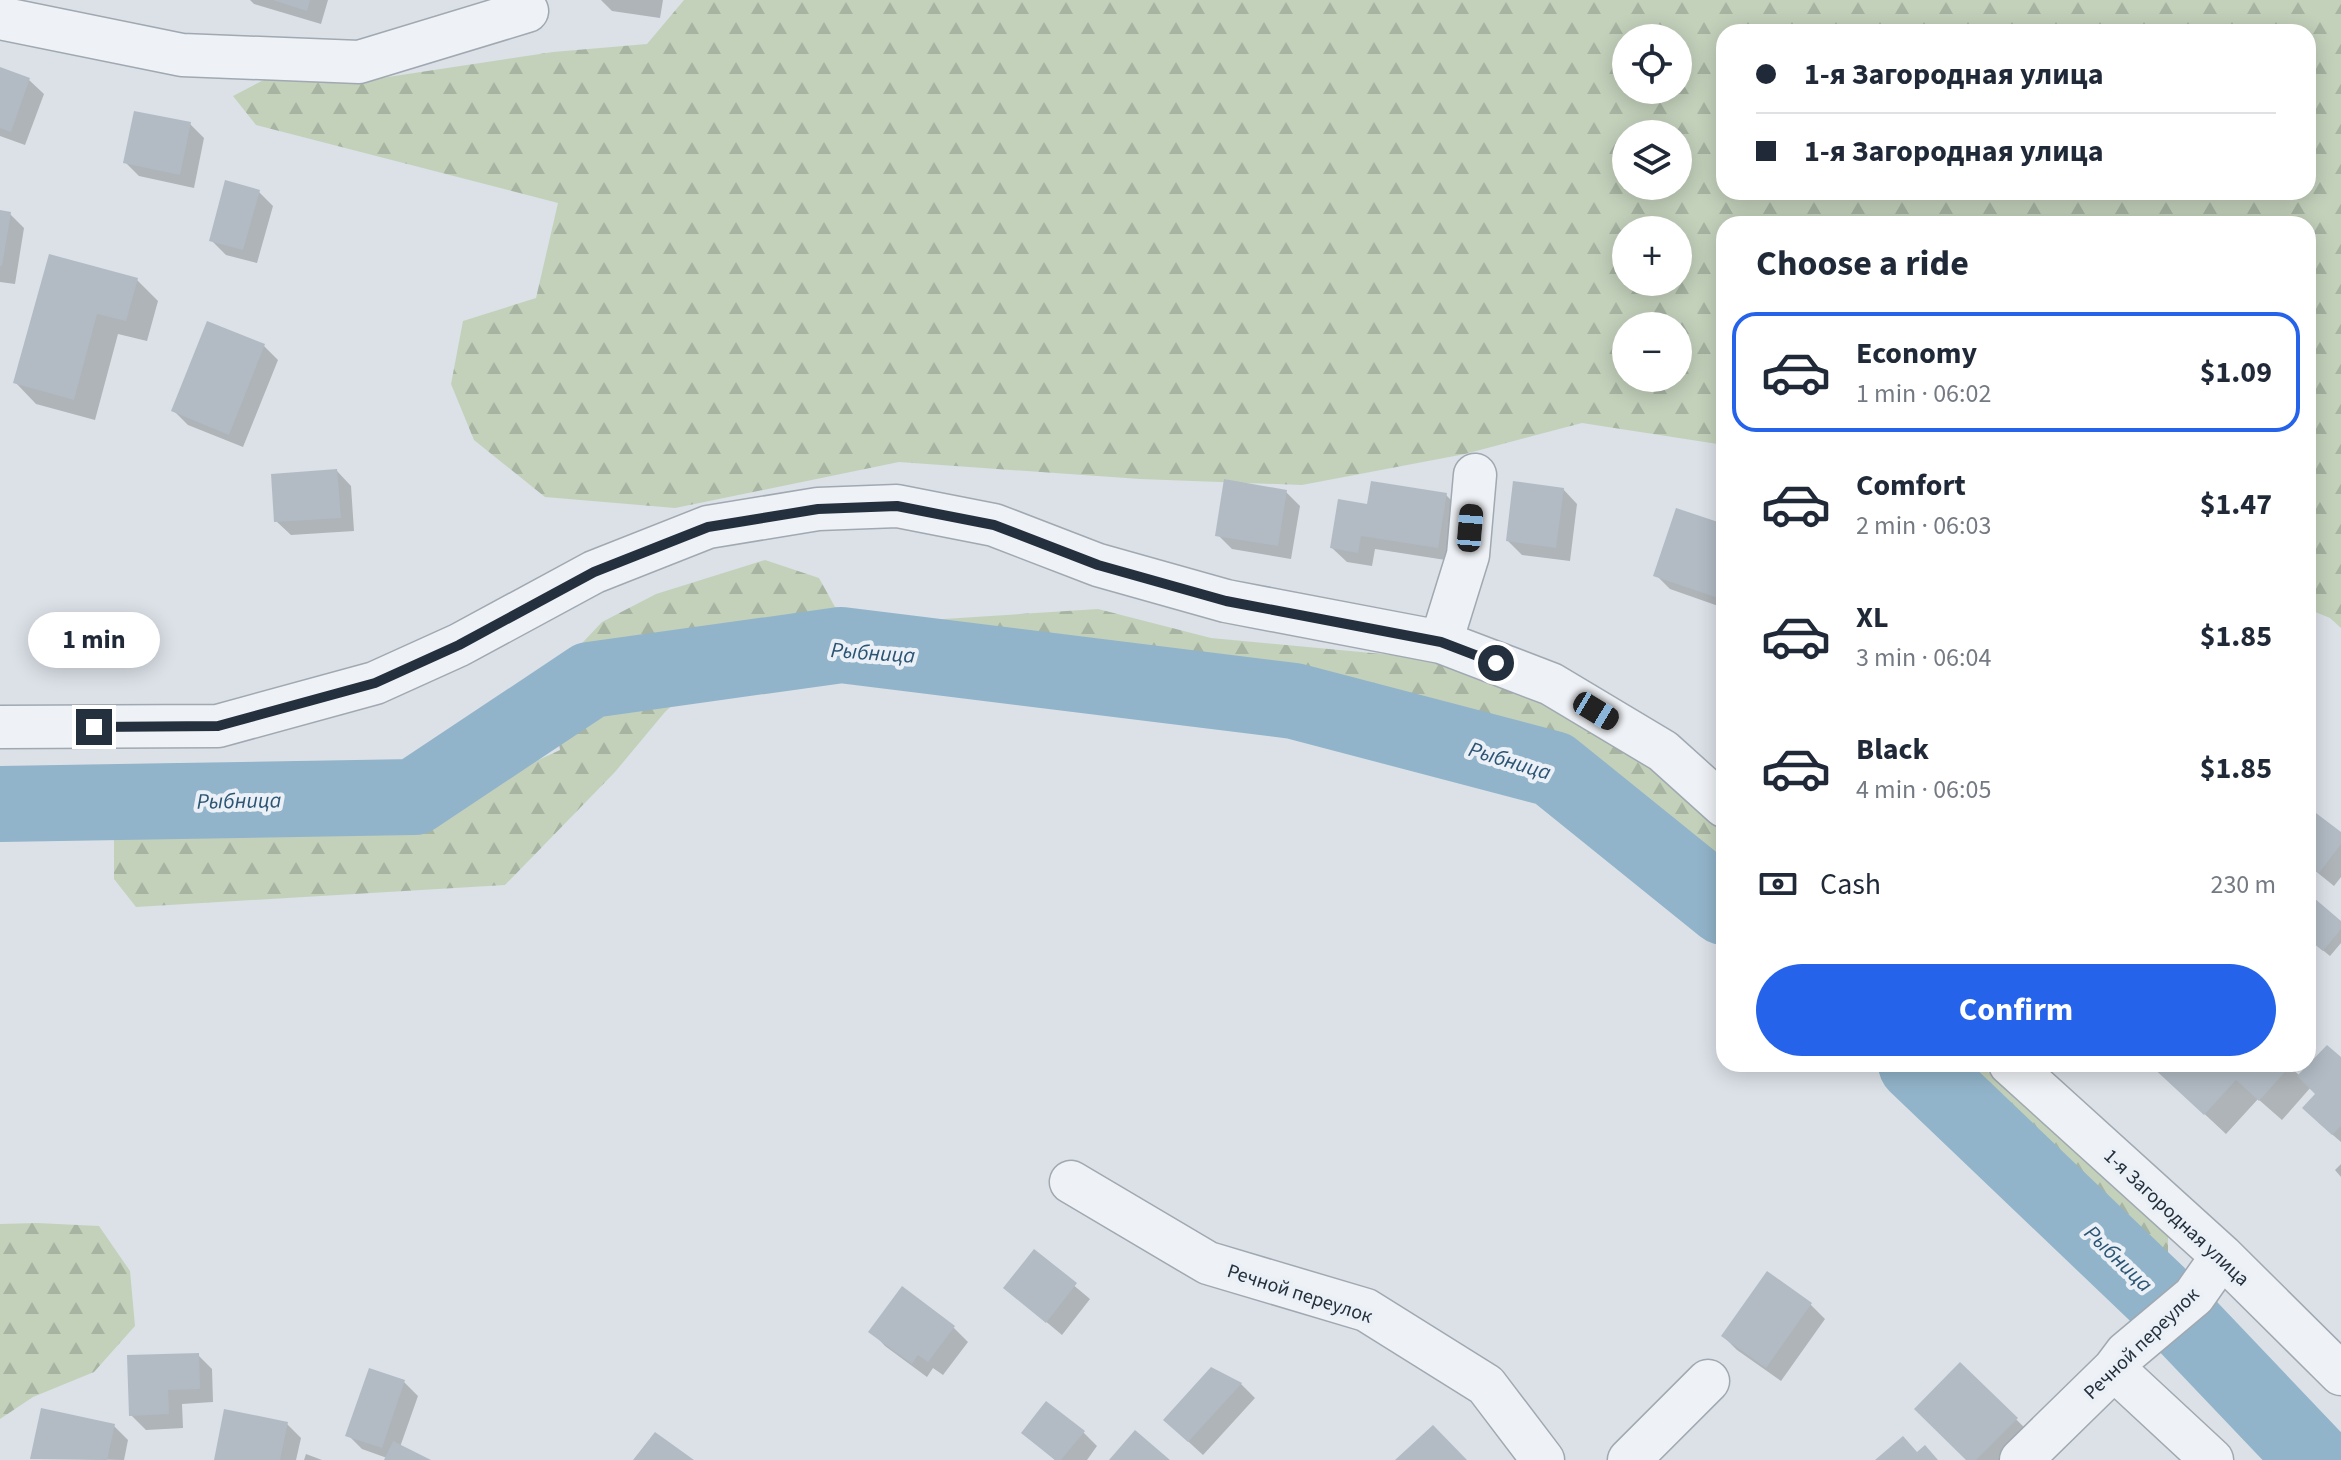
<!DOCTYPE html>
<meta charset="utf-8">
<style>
:root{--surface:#fff;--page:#f2f2f3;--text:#1f2937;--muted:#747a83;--line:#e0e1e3;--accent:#2563eb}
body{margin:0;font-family:"Source Sans 3",sans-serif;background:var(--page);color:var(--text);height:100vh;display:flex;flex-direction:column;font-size:30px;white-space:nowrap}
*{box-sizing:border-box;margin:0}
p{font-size:26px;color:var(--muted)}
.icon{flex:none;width:44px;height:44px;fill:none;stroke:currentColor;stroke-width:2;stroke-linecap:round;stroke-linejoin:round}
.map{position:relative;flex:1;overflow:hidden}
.drawer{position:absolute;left:1716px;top:216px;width:600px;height:856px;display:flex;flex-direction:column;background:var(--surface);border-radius:24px;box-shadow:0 4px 20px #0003}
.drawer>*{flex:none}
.banner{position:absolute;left:1716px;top:24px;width:600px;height:176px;border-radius:24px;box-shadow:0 4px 20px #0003;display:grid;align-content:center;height:176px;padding:0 40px;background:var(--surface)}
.tools{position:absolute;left:1612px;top:24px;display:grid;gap:16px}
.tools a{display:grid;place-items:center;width:80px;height:80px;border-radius:50%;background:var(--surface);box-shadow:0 4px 20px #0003;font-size:40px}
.end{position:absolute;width:36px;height:36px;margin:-18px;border:10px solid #24303e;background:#fff;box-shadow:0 0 0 4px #fff}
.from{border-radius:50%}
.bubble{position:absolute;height:56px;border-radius:28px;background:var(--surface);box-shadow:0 4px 20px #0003;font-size:26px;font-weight:700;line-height:56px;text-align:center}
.car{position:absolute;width:24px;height:48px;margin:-24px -12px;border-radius:10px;box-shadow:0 0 6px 2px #0007;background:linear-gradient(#222 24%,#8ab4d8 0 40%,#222 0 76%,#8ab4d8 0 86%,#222 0)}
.banner b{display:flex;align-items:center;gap:28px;height:76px;font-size:30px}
.banner b+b{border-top:2px solid var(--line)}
.banner i{width:20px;height:20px;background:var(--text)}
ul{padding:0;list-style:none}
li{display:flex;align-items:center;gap:24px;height:120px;margin:0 16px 12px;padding:0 24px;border:4px solid transparent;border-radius:24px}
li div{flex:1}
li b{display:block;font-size:30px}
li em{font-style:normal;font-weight:700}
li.on{border-color:var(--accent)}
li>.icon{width:72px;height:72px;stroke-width:1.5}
h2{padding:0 40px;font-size:36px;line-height:96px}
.pay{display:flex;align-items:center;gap:20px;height:88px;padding:0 40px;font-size:30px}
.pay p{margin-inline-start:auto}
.action{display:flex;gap:16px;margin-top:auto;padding:16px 40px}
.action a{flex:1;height:92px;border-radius:48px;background:var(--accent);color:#fff;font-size:32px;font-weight:700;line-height:92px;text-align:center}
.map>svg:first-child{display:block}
</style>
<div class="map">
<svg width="2341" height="1460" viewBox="0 0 2341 1460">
<defs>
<pattern id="forest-firs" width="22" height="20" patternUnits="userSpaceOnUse" patternTransform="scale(2)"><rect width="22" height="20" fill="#c3d1bb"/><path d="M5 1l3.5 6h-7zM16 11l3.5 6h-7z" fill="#a7b4a2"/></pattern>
</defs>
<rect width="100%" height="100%" fill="#dbe1e7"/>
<path fill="url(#forest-firs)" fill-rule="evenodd" d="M684 0H2341V628L2330 618 2308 609V224H1724V445L1582 423 1465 454 1302 485 1140 479 899 462 675 508 545 497 474 440 451 384 463 321 536 298 558 203 256 125 233 96 271 76 348 83 553 52 647 44ZM1724 32H2308V192H1724ZM1626 38H1678V90H1626ZM1626 134H1678V186H1626ZM1626 230H1678V282H1626ZM1626 326H1678V378H1626Z
M765 560 819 578 835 607 928 620 1098 609 1211 638 1425 658 1551 703 1655 767 1724 830V878L1568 758 1446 712 1331 697 1265 675 1069 640 886 636 811 624 750 633 665 712 615 772 505 885 136 907 114 879V840L284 821H406L560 750 549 678 602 622 656 594Z
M1955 1064H1979L2168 1233V1263H2144Z
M37 1223 99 1226 130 1271 135 1326 94 1372 33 1397 0 1419V1224Z"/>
<path fill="#0003" d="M250 0H328L321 24 254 4Z
M601 0H663L660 18 612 11Z
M0 69 29 80 44 94 25 145 0 136Z
M190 124 204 138 194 188 139 176 125 162Z
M259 192 273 206 257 263 226 255 212 241Z
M0 212 10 214 24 228 15 284 0 282Z
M137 280 158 301 147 341 118 334 95 420 36 404 15 382Z
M209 324 264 346 278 360 243 447 188 425 174 411Z
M337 471 351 486 354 531 291 535 276 521Z
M1563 489 1577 504 1570 561 1522 555 1508 541Z
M1286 492 1300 506 1291 559 1232 549 1218 535Z
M1446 495 1460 509 1452 561 1375 549 1372 566 1347 562 1332 548 1369 507Z
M1724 526V608L1670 589 1656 575Z
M2308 810 2341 835V877L2334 886 2308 865Z
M2308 908 2341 923V943L2330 956 2308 938Z
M2341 1060V1142L2318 1122V1094L2311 1087 2282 1120 2258 1099 2226 1134 2151 1064H2287L2300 1076Z
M2341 1164V1177L2335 1170Z
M1034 1252 1090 1299 1062 1335 1006 1288Z
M1768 1274 1811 1305 1825 1319 1781 1381 1737 1350 1723 1336Z
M954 1328 968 1342 943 1375 933 1368 927 1377 885 1346 871 1331Z
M198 1355 212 1369 213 1402 182 1404 183 1428 146 1430 131 1415Z
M1960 1364 2030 1433 2004 1460H1968Z
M1212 1369 1241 1384 1255 1398 1203 1455 1180 1434Z
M404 1382 418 1396 400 1447 426 1460H386L387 1458 362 1449 348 1435Z
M287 1424 301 1438 296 1460H216Z
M114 1426 128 1440 124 1460 33 1458Z
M1083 1432 1097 1446 1087 1460H1055L1024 1433Z
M306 1454 322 1460H304Z"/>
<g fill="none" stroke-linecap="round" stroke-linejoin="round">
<path stroke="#92b4ca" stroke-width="76" d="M0 804 414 797 590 680 841 645 1294 701 1553 769 1724 907
M1916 1064 2158 1295 2315 1460"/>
</g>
<path fill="#b2bbc4" d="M273 0H310L307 11Z
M0 67 30 78 11 132 0 128Z
M134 111 191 122 180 175 123 163Z
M225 180 260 190 243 250 209 241Z
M0 210 11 212 2 266H0Z
M49 254 138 278 126 321 97 314 74 400 13 383Z
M207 321 265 344 229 435 171 411Z
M337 469 341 518 274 522 271 474Z
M1224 479 1287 490 1278 546 1215 536Z
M1371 481 1447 493 1438 548 1361 536 1358 553 1330 548 1338 499 1367 504Z
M1513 481 1564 488 1556 548 1506 541Z
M1676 508 1724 524V600L1653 576Z
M2308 807 2341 832V844L2319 873 2308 864Z
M2314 898 2341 921V929L2323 951 2308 939V905Z
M2327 1045 2341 1057V1126L2332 1135 2302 1108 2315 1094 2297 1076Z
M2149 1064H2292L2259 1101 2236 1080 2204 1115Z
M1034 1249 1077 1283 1046 1323 1003 1288Z
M1767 1271 1812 1303 1766 1368 1721 1336Z
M902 1286 955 1326 928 1362 918 1355 912 1364 868 1332Z
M199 1353 200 1389 168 1390 169 1414 129 1416 127 1355Z
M1960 1362 2018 1418 1976 1460H1966L1914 1409Z
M1211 1367 1242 1383 1188 1442 1163 1420Z
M369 1368 405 1380 382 1448 345 1436Z
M1046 1401 1085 1431 1061 1460H1055L1021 1433Z
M41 1408 115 1424 107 1460 30 1459Z
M224 1409 288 1422 280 1460H214Z
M1433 1425 1467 1460H1395Z
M1135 1430 1170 1460H1109Z
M655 1432 694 1460H633Z
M1903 1436 1917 1452 1925 1445 1938 1460H1875Z
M393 1441 431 1460H384Z"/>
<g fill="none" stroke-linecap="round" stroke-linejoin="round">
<g stroke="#a0a8b1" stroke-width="45">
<path id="minor" d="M0 18 182 55 359 62 527 11
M1441 642 1468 555 1475 475
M0 727 218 726 375 683 459 645 594 572 708 527 818 509 897 506 994 525 1098 565 1226 601 1441 642 1551 684 1663 751 1724 806
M2010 1064 2222 1256 2341 1374
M1071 1182 1208 1263 1366 1310 1486 1385 1543 1460
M2114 1369 2212 1460
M1629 1460 1708 1381
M2021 1460 2114 1369 2126 1353 2194 1296 2222 1256"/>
</g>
<use href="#minor" stroke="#eef1f5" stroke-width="42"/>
</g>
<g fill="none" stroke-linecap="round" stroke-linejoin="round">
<path stroke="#24303e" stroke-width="10" d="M94 727 218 726 375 683 459 645 594 572 708 527 818 509 897 506 994 525 1098 565 1226 601 1441 642 1496 663"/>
</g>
<g text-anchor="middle" stroke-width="8" stroke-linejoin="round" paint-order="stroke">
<g font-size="20" fill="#24303e" stroke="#eaf0f5">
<text transform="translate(2177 1217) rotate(43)" y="7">1-я Загородная улица</text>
<text transform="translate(1300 1293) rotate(18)" y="7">Речной переулок</text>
<text transform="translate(2141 1343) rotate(-44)" y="7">Речной переулок</text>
</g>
<g font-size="22" font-style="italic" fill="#2b5474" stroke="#eaf0f5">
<text transform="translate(873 652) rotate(4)" y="8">Рыбница</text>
<text transform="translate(1510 760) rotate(17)" y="8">Рыбница</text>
<text transform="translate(239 800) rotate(-1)" y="8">Рыбница</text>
<text transform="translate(2119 1258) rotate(44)" y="8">Рыбница</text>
</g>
</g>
</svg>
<div class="tools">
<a><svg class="icon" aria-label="locate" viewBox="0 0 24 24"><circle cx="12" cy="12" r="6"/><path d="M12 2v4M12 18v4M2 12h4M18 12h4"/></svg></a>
<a><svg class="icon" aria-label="layers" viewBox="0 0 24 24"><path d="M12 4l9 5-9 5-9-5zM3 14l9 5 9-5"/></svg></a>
<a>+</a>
<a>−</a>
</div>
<i class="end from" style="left:1496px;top:663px"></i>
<i class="end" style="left:94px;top:727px"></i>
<div class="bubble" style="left:28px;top:612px;width:132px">1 min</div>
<i class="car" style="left:1470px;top:528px;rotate:5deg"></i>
<i class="car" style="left:1596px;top:711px;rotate:121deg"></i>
<div class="banner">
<b><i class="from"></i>1-я Загородная улица</b>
<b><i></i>1-я Загородная улица</b>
</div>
<section class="drawer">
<h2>Choose a ride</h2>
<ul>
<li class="on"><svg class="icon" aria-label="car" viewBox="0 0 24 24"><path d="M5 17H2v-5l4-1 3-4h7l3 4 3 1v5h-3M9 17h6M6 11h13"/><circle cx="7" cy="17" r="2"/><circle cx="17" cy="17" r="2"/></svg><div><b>Economy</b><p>1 min · 06:02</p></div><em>$1.09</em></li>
<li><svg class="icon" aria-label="car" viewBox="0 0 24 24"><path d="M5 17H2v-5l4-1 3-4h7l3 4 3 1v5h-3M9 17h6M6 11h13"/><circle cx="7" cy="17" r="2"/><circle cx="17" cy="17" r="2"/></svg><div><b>Comfort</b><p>2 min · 06:03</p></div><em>$1.47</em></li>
<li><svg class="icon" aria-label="car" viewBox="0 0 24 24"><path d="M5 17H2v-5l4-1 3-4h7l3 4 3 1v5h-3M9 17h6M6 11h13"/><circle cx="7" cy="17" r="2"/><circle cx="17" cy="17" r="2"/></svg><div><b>XL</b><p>3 min · 06:04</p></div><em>$1.85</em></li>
<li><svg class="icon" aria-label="car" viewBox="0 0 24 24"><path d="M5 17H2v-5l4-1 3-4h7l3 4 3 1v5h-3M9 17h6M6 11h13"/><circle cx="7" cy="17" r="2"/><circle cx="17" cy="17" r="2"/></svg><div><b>Black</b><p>4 min · 06:05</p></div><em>$1.85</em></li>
</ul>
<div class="pay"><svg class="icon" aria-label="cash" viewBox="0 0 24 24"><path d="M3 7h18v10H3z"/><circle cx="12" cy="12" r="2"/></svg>Cash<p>230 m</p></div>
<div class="action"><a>Confirm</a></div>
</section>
</div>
